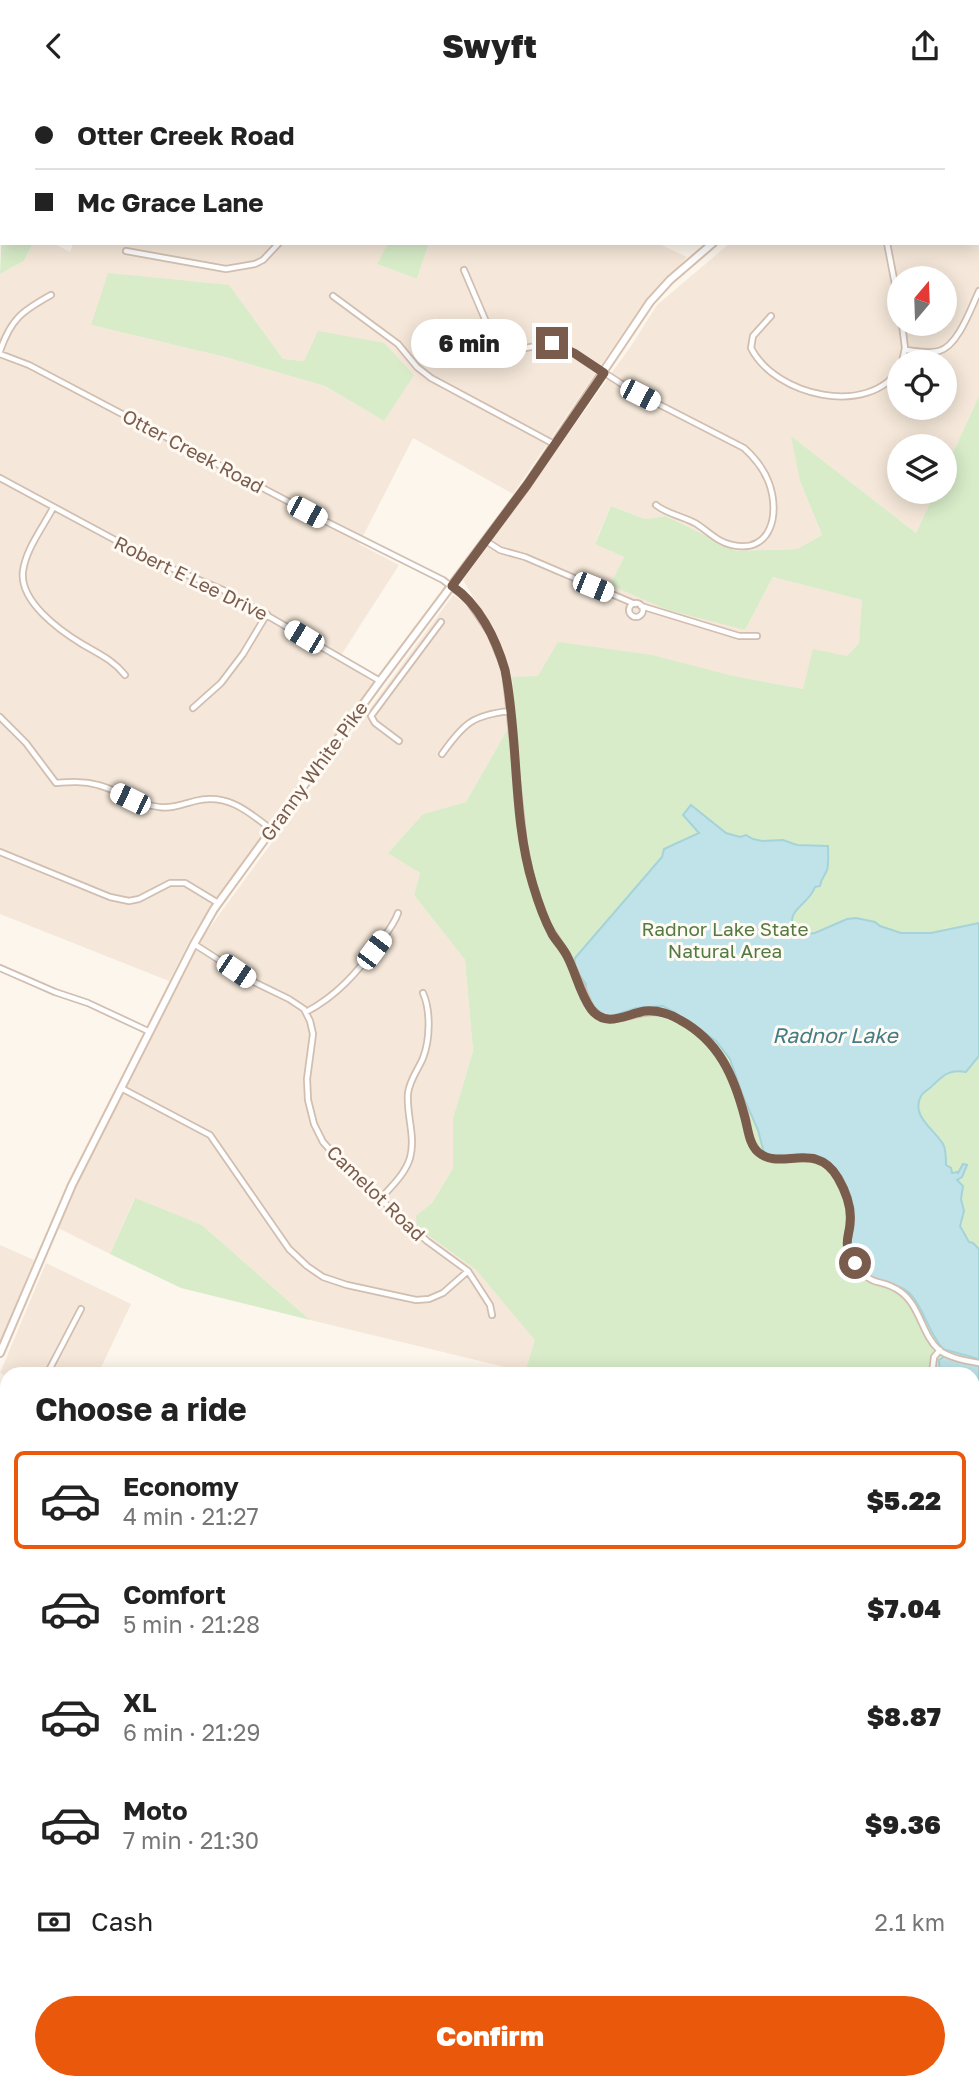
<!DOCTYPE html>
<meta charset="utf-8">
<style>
:root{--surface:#fff;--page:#f6f6f6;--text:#222;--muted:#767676;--line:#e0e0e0;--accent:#ea580c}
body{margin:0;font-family:"Golos Text",sans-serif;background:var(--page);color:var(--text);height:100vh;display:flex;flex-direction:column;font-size:26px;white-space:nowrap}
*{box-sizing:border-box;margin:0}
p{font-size:23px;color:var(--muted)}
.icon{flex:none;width:38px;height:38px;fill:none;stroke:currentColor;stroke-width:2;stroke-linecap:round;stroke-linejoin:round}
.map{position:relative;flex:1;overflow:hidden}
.side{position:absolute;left:0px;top:1276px;width:980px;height:723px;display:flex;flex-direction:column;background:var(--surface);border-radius:21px 21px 0 0;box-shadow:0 4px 18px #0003}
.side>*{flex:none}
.top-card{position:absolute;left:0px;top:0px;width:980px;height:154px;box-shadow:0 4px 18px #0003;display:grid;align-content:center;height:154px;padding:0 35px;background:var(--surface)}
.needle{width:46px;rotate:19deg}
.fabs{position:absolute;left:887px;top:175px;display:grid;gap:14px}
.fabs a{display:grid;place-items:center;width:70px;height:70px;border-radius:50%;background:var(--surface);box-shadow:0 4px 18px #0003;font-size:35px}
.end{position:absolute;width:32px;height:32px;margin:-16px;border:9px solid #7a5c4d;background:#fff;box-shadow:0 0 0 4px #fff}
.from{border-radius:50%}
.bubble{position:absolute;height:49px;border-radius:24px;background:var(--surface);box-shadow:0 4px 18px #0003;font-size:23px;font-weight:800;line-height:49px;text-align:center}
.car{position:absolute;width:21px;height:42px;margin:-21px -10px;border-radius:9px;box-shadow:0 0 5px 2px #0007;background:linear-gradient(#fff 24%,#345 0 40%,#fff 0 76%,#345 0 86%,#fff 0)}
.top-card b{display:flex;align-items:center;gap:24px;height:66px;font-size:26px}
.top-card b+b{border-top:2px solid var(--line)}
.top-card i{width:18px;height:18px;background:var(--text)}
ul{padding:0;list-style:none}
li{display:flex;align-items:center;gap:21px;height:98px;margin:0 14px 10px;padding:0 21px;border:4px solid transparent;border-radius:10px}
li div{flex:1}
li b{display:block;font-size:26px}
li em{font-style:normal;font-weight:800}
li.selected{border-color:var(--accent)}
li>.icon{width:63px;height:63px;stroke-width:1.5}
h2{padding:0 35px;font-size:32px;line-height:84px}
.pay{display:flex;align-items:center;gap:18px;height:77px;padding:0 35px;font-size:26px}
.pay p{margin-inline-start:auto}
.cta{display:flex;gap:14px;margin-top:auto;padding:14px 35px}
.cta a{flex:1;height:80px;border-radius:42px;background:var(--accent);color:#fff;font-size:28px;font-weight:800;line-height:80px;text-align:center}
header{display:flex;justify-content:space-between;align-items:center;height:91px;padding:0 35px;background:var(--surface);font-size:32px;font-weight:800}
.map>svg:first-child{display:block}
</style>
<header><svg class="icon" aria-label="back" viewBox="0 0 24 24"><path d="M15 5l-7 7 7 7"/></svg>Swyft<svg class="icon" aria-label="share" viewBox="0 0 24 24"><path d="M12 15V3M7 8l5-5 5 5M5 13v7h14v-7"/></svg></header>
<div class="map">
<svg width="979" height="1998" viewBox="0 0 979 1998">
<rect width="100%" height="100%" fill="#fdf6ec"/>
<path fill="#f5e8da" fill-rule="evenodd" d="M0 0H209L222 2H2L0 134Z
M513 0H943L942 2Z
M962 0H979V305L945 379V355H900V401H935L916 442 792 346 800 390 822 444 797 458 738 460 666 425 645 428 611 415 595 452 624 466 610 494 745 539 773 486 863 509 859 552 847 565 803 598 729 584 512 586 515 625 466 711 423 723 389 761 420 782 414 804 465 869 473 960 453 1027V1077L432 1112 417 1125V1136L476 1179 536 1249 525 1281 310 1229 202 1134 134 1108 110 1163 58 1137 77 1093 205 843 453 504 467 513 478 528 486 527 463 489 631 255 657 214 730 152H978V2H961ZM900 187H945V233H900ZM900 271H945V317H900Z
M33 152H53L70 161 73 152H388L377 173 417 188 429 152H657L687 166 640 217 513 403 413 347 359 453 399 474 338 569 374 592 220 802 193 843 169 890 0 823V183L24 170ZM228 194 283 268 304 270 318 241 384 330 325 295 225 266 91 234Z
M0 1154 34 1169 0 1251Z
M46 1172 131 1213 98 1283H7V1285L0 1282Z
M0 1321 7 1323V1368L0 1367Z"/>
<path fill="#d8ecc9" d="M2 133V152H33L24 170 0 183Z
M388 152H429L417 188 377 173Z
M108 182 229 194 283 268 304 270 318 240 384 252 414 284 384 330 325 295 225 266 91 234Z
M979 305V1853L973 1860V1283H532L525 1281 535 1249 476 1179 417 1136 416 1125 432 1112 453 1077V1027L473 960 465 869 414 804 420 782 388 762 423 723 466 711 515 625 512 586 538 585 558 551 652 564 729 584 803 598 813 558 847 565 859 552 862 509 773 486 745 539 668 519 610 494 624 466 595 453 611 415 645 428 666 425 737 460 797 458 822 444 800 390 791 345 916 442 935 401H945V379Z
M135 1107 202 1134 310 1229 181 1197 110 1163Z
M4 1600H7V1699L0 1688V1603Z
M7 1808V1992H106V1998H0V1824Z
M979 1934V1998H654L657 1992H973V1941Z
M385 1992H445L446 1998H382Z"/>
<path fill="#bfe3e8" stroke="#a5d3da" stroke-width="2" d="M691 714 726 742 740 746 746 744 753 748 762 750 783 749 797 754 828 755C828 762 829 772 827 779 825 785 821 787 820 795L815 796C808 816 782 818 796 844L815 842 847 828 856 827 875 831 880 835 901 842H931L979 832V965L966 981C949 978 944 984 933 994 930 998 923 1001 921 1005 910 1025 935 1039 943 1053 946 1058 946 1067 946 1074L951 1077 952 1082 957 1081 958 1082 963 1073 967 1074 962 1086 957 1089 963 1095 961 1108 964 1120 960 1135 969 1151 973 1152 979 1158V1268L943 1258C929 1242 925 1221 912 1205 901 1191 881 1194 868 1184 858 1178 857 1165 850 1157L852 1115 836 1079 818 1066 770 1064 764 1062 758 1039 743 1005 730 968 716 950 679 924 663 915 636 917 609 926C596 921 585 907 586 893 581 886 573 877 575 867L662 766 664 758 699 742 683 724Z
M945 1265 979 1274V1343L973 1347V1283H940L939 1269Z"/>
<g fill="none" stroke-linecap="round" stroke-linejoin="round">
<g stroke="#d1beb0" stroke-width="8">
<path id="minor" d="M446 2 447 0
M0 82 2 81
M978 107 979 106
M978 131 979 132
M887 152 900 219
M126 160 226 178 255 173 263 169 279 152
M464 179 493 247 502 257 520 258 552 252 574 262 631 299 744 357C755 367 764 378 769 392 780 422 772 463 732 454 717 451 707 439 695 432 682 425 667 423 656 414
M333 205 398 253 417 276 431 287 554 353
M771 225 753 245 751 257C775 305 869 327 900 277
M905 259C916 260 928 263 939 260 958 255 971 217 979 200
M0 260C11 228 22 220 51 204
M0 263 29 274 331 433 443 489 467 508 490 542 505 579 524 753 532 791 547 833 568 865 592 919C614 942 641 911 672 925 715 943 733 981 745 1023 748 1034 748 1050 756 1059 774 1081 808 1052 833 1080 845 1093 851 1113 851 1130 851 1138 846 1147 848 1156 848 1162 850 1160 853 1165 870 1201 878 1184 901 1201 920 1215 922 1244 939 1259 949 1267 966 1270 979 1272
M902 271 905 257 902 233
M0 387 154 470 223 499 380 590
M53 417C43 436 26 458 23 480 19 510 59 539 82 553 99 563 113 569 125 584
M486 450 500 459 525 466 635 513
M629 519a7 7 0 1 1 14 0a7 7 0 1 1-14 0Z
M641 515 739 545H757
M193 617 221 592 243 563 267 523
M0 626 26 652 56 692C70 691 84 690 98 694 119 699 137 714 159 716 171 718 184 713 195 710 227 702 248 720 272 739
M399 650 375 632 371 625 441 531
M442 663C464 632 473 624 510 620
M0 761 110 806 129 810 139 808 170 792H185L218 812
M194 853 252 890 289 908 304 918 310 930 313 943 307 988 308 1009 314 1033 323 1051 348 1079 427 1150 468 1180 490 1214 492 1224
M0 877 55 901 88 912 150 941
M306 921C337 905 357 881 378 854 385 844 394 834 398 822
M121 997 210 1044 289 1158 307 1175 323 1186 347 1194 416 1209 429 1208 443 1202 468 1180
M381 1107C392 1095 405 1083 410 1067 416 1045 406 1024 408 1002 410 988 418 979 423 967 430 949 431 920 423 902
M47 1283 81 1218
M932 1283 934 1266 940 1259
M0 1317 7 1319
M0 1422H7
M0 1520 7 1521
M973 1934 979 1929"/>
</g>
<g stroke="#d6c0b0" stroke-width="10">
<path id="secondary" d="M949 2 950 0
M0 1262 72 1094 194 853 214 818 380 590 527 394 650 211 670 189 713 152"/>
</g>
<use href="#minor" stroke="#fff" stroke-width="4.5"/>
<use href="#secondary" stroke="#fff" stroke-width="6"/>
</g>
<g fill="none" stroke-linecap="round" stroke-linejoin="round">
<path stroke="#7a5c4d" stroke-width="9" d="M552 252 574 262 604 282 527 394 452 495C479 513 496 548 505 579 519 648 512 726 533 794 538 811 544 828 552 843 557 851 563 857 567 865 576 882 580 903 591 918 606 938 626 923 645 920 657 919 670 923 680 929 719 950 734 985 745 1027 748 1038 749 1053 758 1061 780 1081 816 1048 838 1087 846 1101 852 1116 850 1132 850 1140 845 1151 848 1158 850 1163 853 1167 855 1172"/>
</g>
<g text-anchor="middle" stroke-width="6" stroke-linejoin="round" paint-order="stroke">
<g font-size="19" fill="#7a5c4d" stroke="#fffaf3">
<text transform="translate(193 360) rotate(28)" y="7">Otter Creek Road</text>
<text transform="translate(191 487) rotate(26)" y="7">Robert E Lee Drive</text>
<text transform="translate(314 680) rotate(-54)" y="7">Granny White Pike</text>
<text transform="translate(376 1102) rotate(44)" y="7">Camelot Road</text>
</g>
<g font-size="19" fill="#537a41" stroke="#fffaf3">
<text x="725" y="845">Radnor Lake State<tspan x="725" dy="22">Natural Area</tspan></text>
</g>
<g font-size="21" font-style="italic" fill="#437c86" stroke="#fffaf3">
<text x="835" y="952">Radnor Lake</text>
</g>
</g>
</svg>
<div class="fabs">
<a><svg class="needle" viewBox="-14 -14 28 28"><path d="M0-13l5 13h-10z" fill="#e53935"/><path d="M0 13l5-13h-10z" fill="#767676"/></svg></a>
<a><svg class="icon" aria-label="locate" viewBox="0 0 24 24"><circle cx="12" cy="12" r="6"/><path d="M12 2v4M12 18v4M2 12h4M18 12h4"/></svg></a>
<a><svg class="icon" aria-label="layers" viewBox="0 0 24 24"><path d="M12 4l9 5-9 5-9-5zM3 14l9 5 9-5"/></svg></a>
</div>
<i class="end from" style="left:855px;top:1172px"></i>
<i class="end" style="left:552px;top:252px"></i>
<div class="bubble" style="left:411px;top:228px;width:116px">6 min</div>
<i class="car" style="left:640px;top:304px;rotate:117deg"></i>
<i class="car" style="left:307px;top:421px;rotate:118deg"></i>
<i class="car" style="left:593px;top:496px;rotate:112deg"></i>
<i class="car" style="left:304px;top:546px;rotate:301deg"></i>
<i class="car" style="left:130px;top:708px;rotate:296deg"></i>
<i class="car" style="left:374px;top:859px;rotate:37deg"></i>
<i class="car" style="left:236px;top:880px;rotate:124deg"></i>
<div class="top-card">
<b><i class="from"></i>Otter Creek Road</b>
<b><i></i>Mc Grace Lane</b>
</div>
<section class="side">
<h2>Choose a ride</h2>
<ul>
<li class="selected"><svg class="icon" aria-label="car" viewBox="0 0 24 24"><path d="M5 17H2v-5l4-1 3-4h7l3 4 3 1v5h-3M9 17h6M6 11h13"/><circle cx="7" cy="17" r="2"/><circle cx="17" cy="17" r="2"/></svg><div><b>Economy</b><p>4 min · 21:27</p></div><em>$5.22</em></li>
<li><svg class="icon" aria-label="car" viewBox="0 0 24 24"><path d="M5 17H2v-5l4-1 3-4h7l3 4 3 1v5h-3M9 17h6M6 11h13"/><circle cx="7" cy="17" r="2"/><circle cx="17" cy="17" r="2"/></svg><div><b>Comfort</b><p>5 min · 21:28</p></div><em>$7.04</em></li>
<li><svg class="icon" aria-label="car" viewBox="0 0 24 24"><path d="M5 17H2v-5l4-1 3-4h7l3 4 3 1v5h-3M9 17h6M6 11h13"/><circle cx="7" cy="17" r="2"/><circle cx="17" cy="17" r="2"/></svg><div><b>XL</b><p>6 min · 21:29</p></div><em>$8.87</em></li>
<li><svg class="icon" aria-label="car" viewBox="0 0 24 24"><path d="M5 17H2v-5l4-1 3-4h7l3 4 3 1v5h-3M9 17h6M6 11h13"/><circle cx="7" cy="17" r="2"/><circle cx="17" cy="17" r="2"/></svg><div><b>Moto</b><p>7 min · 21:30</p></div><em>$9.36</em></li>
</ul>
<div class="pay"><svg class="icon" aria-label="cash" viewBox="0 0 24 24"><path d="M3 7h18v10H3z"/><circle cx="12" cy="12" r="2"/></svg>Cash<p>2.1 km</p></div>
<div class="cta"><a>Confirm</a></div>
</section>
</div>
